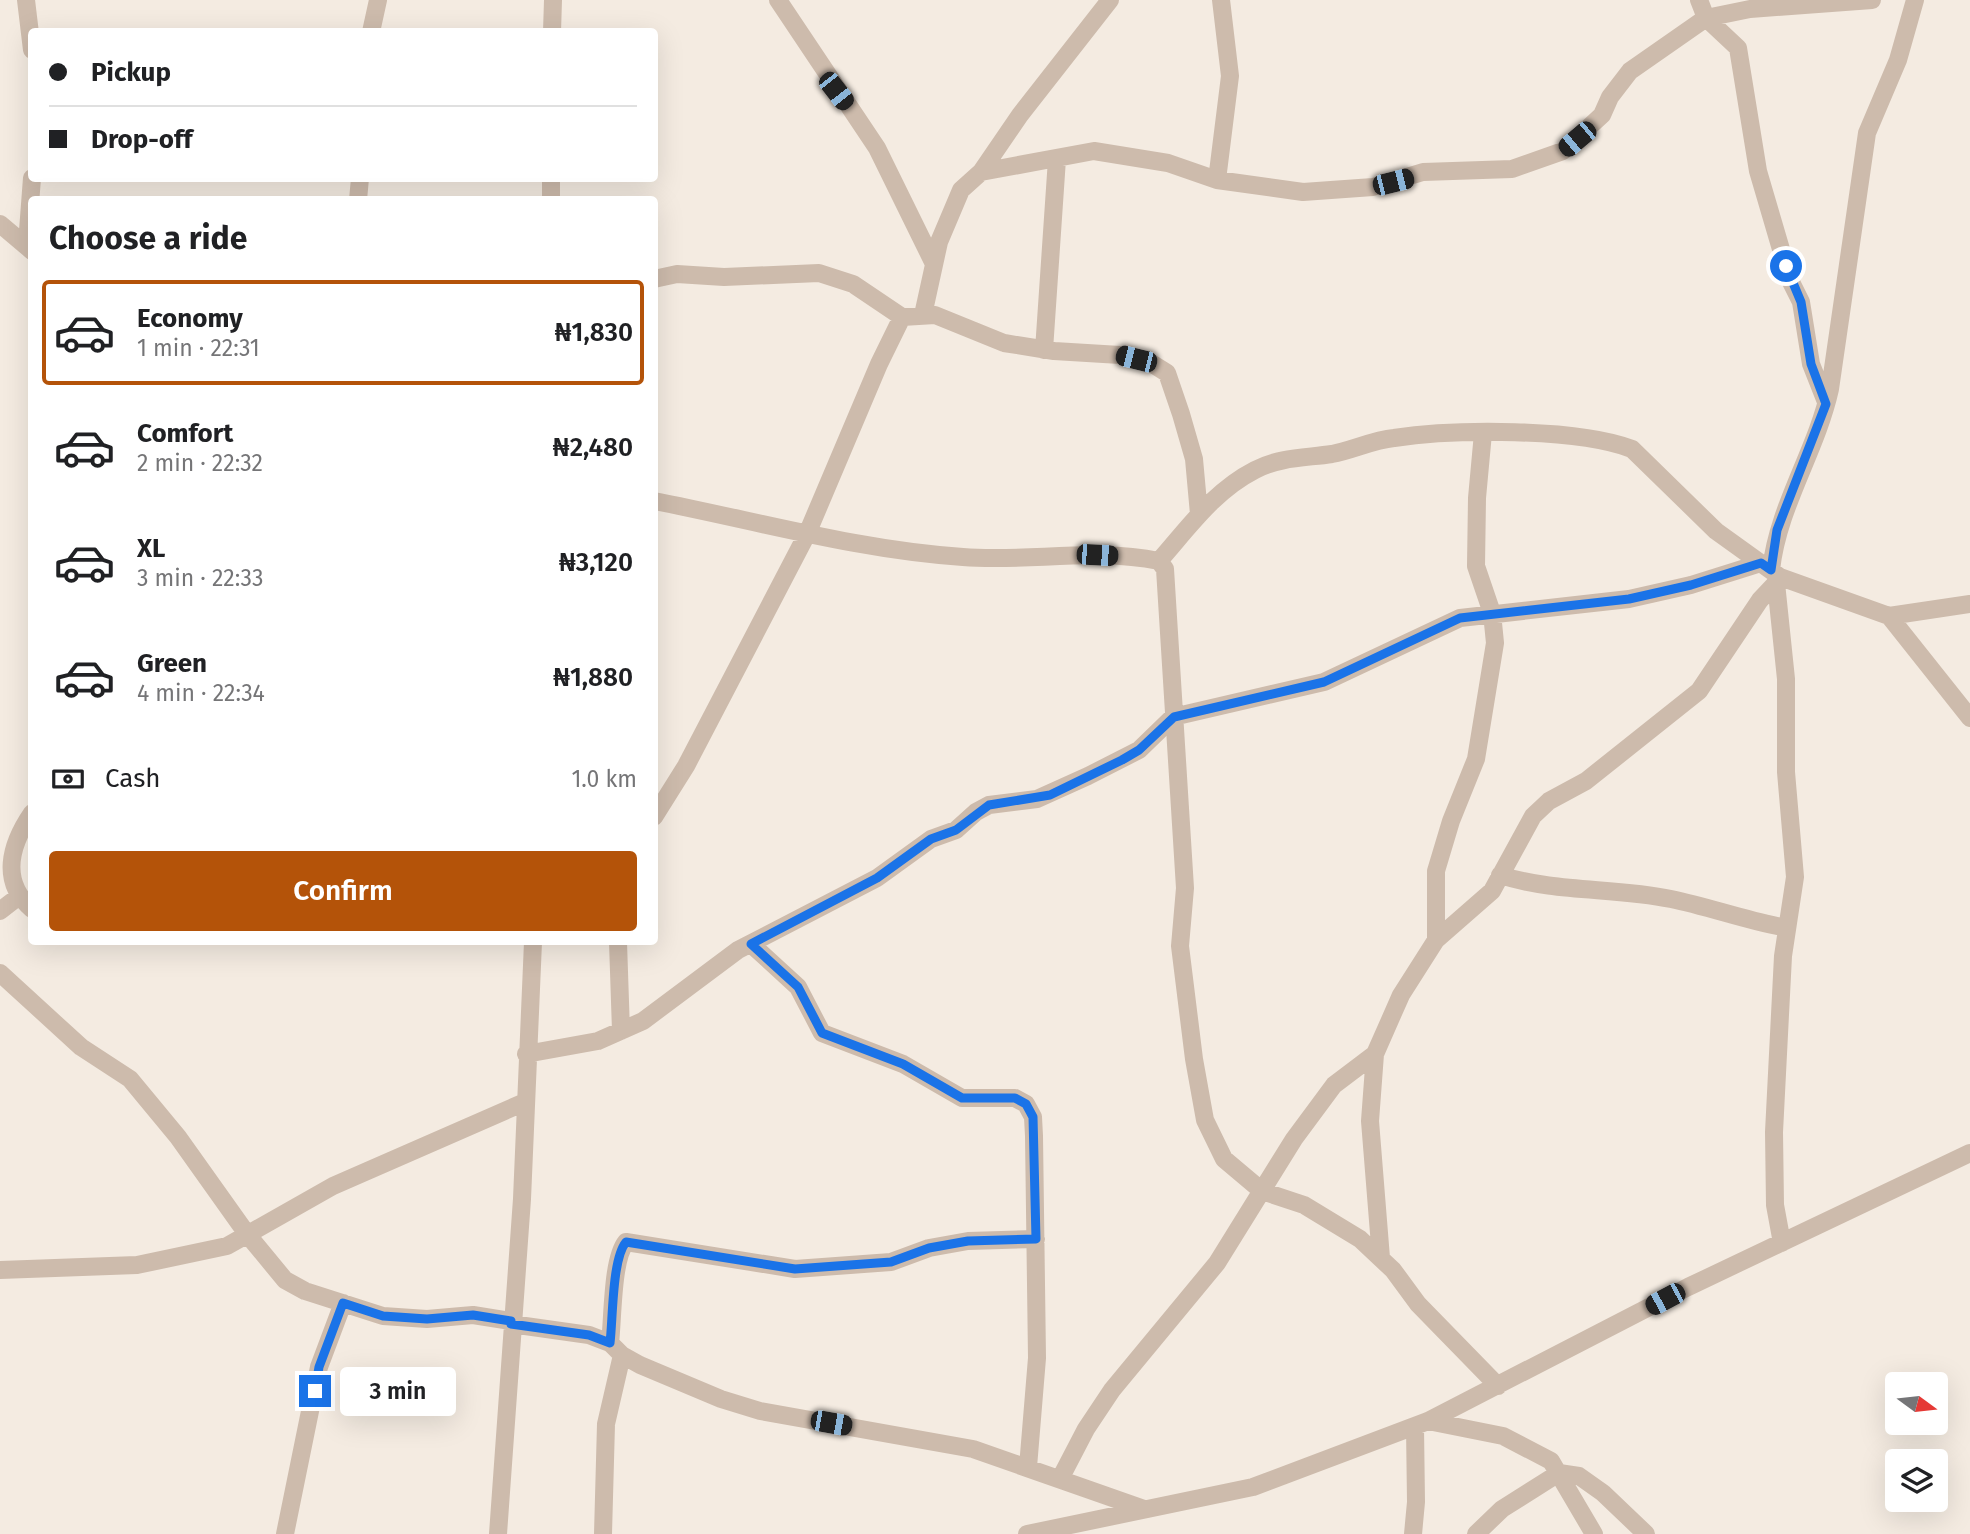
<!DOCTYPE html>
<meta charset="utf-8">
<style>
:root{--surface:#fff;--page:#f2f2f2;--text:#202124;--muted:#757577;--line:#e0e0e0;--accent:#b45309}
body{margin:0;font-family:"Fira Sans",sans-serif;background:var(--page);color:var(--text);height:100vh;display:flex;flex-direction:column;font-size:26px;white-space:nowrap}
*{box-sizing:border-box;margin:0}
p{font-size:23px;color:var(--muted)}
.icon{flex:none;width:38px;height:38px;fill:none;stroke:currentColor;stroke-width:2;stroke-linecap:round;stroke-linejoin:round}
.map{position:relative;flex:1;overflow:hidden}
.details{position:absolute;left:28px;top:196px;width:630px;height:749px;display:flex;flex-direction:column;background:var(--surface);border-radius:7px;box-shadow:0 7px 28px #0002}
.details>*{flex:none}
.hud{position:absolute;left:28px;top:28px;width:630px;height:154px;border-radius:7px;box-shadow:0 7px 28px #0002;display:grid;align-content:center;height:154px;padding:0 21px;background:var(--surface)}
.needle{width:46px;rotate:105deg}
.fabs{position:absolute;left:1885px;top:1372px;display:grid;gap:14px}
.fabs a{display:grid;place-items:center;width:63px;height:63px;border-radius:7px;background:var(--surface);box-shadow:0 7px 28px #0002;font-size:35px}
.end{position:absolute;width:32px;height:32px;margin:-16px;border:9px solid #1a73e8;background:#fff;box-shadow:0 0 0 4px #fff}
.from{border-radius:50%}
.bubble{position:absolute;height:49px;border-radius:7px;background:var(--surface);box-shadow:0 7px 28px #0002;font-size:23px;font-weight:600;line-height:49px;text-align:center}
.car{position:absolute;width:21px;height:42px;margin:-21px -10px;border-radius:9px;box-shadow:0 0 5px 2px #0007;background:linear-gradient(#222 24%,#8ab4d8 0 40%,#222 0 76%,#8ab4d8 0 86%,#222 0)}
.hud b{display:flex;align-items:center;gap:24px;height:66px;font-size:26px}
.hud b+b{border-top:2px solid var(--line)}
.hud i{width:18px;height:18px;background:var(--text)}
ul{padding:0;list-style:none}
li{display:flex;align-items:center;gap:21px;height:105px;margin:0 14px 10px;padding:0 7px;border:4px solid transparent;border-radius:7px}
li div{flex:1}
li b{display:block;font-size:26px}
li em{font-style:normal;font-weight:600}
li.on{border-color:var(--accent)}
li>.icon{width:63px;height:63px;stroke-width:1.5}
h2{padding:0 21px;font-size:32px;line-height:84px}
.pay{display:flex;align-items:center;gap:18px;height:77px;padding:0 21px;font-size:26px}
.pay p{margin-inline-start:auto}
.cta{display:flex;gap:14px;margin-top:auto;padding:14px 21px}
.cta a{flex:1;height:80px;border-radius:7px;background:var(--accent);color:#fff;font-size:28px;font-weight:600;line-height:80px;text-align:center}
.map>svg:first-child{display:block}
</style>
<div class="map">
<svg width="1970" height="1534" viewBox="0 0 1970 1534">
<rect width="100%" height="100%" fill="#f4ebe1"/>
<g fill="none" stroke-linecap="round" stroke-linejoin="round">
<path stroke="#cdbbac" stroke-width="18" d="M26 0 32 50
M778 0 877 148 934 264
M1699 0 1706 18 1738 48 1758 171 1790 280 1801 302 1811 364 1826 402
M371 32 378 0
M552 32 553 0
M981 172 1094 151 1168 163 1217 180 1303 192 1373 187 1423 172 1512 169 1563 151 1602 115 1610 97 1630 71 1706 18 1750 9 1872 0
M1217 180 1230 76 1221 0
M358 200 360 178
M551 200V178
M0 224 32 251
M32 251 27 244 32 178
M654 279 677 274 724 277 819 273 853 284 902 317 935 315 1004 343 1054 351 1120 355 1151 363 1167 373 1181 414 1194 459 1199 514
M923 315 939 242 961 190 981 172 1020 115 1110 0
M1044 350 1057 159
M654 501C757 521 858 550 963 557 1029 562 1094 548 1159 561L1165 569 1185 888 1180 946 1194 1059 1205 1120 1224 1159 1262 1191 1304 1205 1360 1239 1393 1270 1418 1304 1498 1386
M1159 561C1189 527 1214 491 1255 470 1280 457 1305 458 1332 454 1353 450 1373 440 1394 438 1454 429 1577 428 1632 449L1716 531 1780 577 1889 616 1970 718
M1771 570C1778 506 1816 452 1830 389L1867 133 1898 60 1915 0
M1780 577 1776 583 1786 679V772L1795 877 1783 956 1774 1132 1775 1205 1782 1243
M1889 616 1970 604
M32 813C10 845 0 882 32 909
M654 817 686 766 807 534 879 364 902 317
M1500 875C1556 893 1614 887 1671 899 1710 907 1747 921 1787 928
M0 911 18 897
M1436 940V871L1451 821 1476 759 1495 643 1492 613 1476 566 1477 498 1483 433
M618 942 621 1031
M751 944 798 987 822 1033 903 1064 962 1098H1015L1026 1104 1033 1117 1034 1136 1037 1358 1028 1467
M0 973 81 1047 130 1079 178 1137 247 1234 285 1280 305 1291 383 1316 427 1319 473 1315 511 1321
M526 1054 598 1041 643 1021 738 950 877 878 931 839 956 830 976 812 989 805 1037 799 1088 776 1139 750 1173 717 1324 682 1460 618 1629 599 1691 585 1761 563
M1375 1054 1370 1121 1381 1258
M0 1270 137 1265 227 1246 333 1186 525 1102
M511 1324 589 1335 610 1343 622 1355 640 1365 721 1399 760 1411 973 1449 1144 1509
M610 1343C613 1318 612 1259 626 1242L795 1269 891 1262 929 1248 968 1241 1036 1239
M1428 1421 1503 1436 1551 1461 1594 1534
M1060 1479 1086 1429 1112 1390 1217 1263 1294 1139 1334 1085 1375 1054 1401 995 1436 940 1492 891 1533 816 1549 801 1586 781 1699 691 1760 600 1776 583
M285 1534 319 1367 343 1303
M498 1534 522 1199 533 942
M603 1534 606 1424 622 1355
M1027 1534 1253 1487 1428 1421 1688 1287 1970 1153
M1413 1534 1416 1502 1415 1427
M1476 1534 1502 1509 1559 1473 1579 1476 1603 1493 1646 1534"/>
</g>
<g fill="none" stroke-linecap="round" stroke-linejoin="round">
<path stroke="#1a73e8" stroke-width="9" d="M315 1391 319 1367 343 1303 383 1316 427 1319 473 1315 511 1321V1324L589 1335 610 1343C613 1318 612 1259 626 1242L795 1269 891 1262 929 1248 968 1241 1036 1239 1033 1117 1026 1104 1015 1098H962L903 1064 822 1033 798 987 751 944 877 878 931 839 956 830 989 805 1050 795 1122 760 1139 750 1174 717 1324 682 1460 618 1629 599 1691 585 1761 563 1771 570 1777 530 1826 404 1811 364 1801 302 1786 266"/>
</g>
</svg>
<div class="fabs">
<a><svg class="needle" viewBox="-14 -14 28 28"><path d="M0-13l5 13h-10z" fill="#e53935"/><path d="M0 13l5-13h-10z" fill="#757577"/></svg></a>
<a><svg class="icon" aria-label="layers" viewBox="0 0 24 24"><path d="M12 4l9 5-9 5-9-5zM3 14l9 5 9-5"/></svg></a>
</div>
<i class="end from" style="left:1786px;top:266px"></i>
<i class="end" style="left:315px;top:1391px"></i>
<div class="bubble" style="left:340px;top:1367px;width:116px">3 min</div>
<i class="car" style="left:836px;top:91px;rotate:142deg"></i>
<i class="car" style="left:1577px;top:139px;rotate:230deg"></i>
<i class="car" style="left:1393px;top:182px;rotate:76deg"></i>
<i class="car" style="left:1136px;top:359px;rotate:284deg"></i>
<i class="car" style="left:1097px;top:555px;rotate:93deg"></i>
<i class="car" style="left:1665px;top:1299px;rotate:242deg"></i>
<i class="car" style="left:831px;top:1423px;rotate:100deg"></i>
<div class="hud">
<b><i class="from"></i>Pickup</b>
<b><i></i>Drop-off</b>
</div>
<section class="details">
<h2>Choose a ride</h2>
<ul>
<li class="on"><svg class="icon" aria-label="car" viewBox="0 0 24 24"><path d="M5 17H2v-5l4-1 3-4h7l3 4 3 1v5h-3M9 17h6M6 11h13"/><circle cx="7" cy="17" r="2"/><circle cx="17" cy="17" r="2"/></svg><div><b>Economy</b><p>1 min · 22:31</p></div><em>₦1,830</em></li>
<li><svg class="icon" aria-label="car" viewBox="0 0 24 24"><path d="M5 17H2v-5l4-1 3-4h7l3 4 3 1v5h-3M9 17h6M6 11h13"/><circle cx="7" cy="17" r="2"/><circle cx="17" cy="17" r="2"/></svg><div><b>Comfort</b><p>2 min · 22:32</p></div><em>₦2,480</em></li>
<li><svg class="icon" aria-label="car" viewBox="0 0 24 24"><path d="M5 17H2v-5l4-1 3-4h7l3 4 3 1v5h-3M9 17h6M6 11h13"/><circle cx="7" cy="17" r="2"/><circle cx="17" cy="17" r="2"/></svg><div><b>XL</b><p>3 min · 22:33</p></div><em>₦3,120</em></li>
<li><svg class="icon" aria-label="car" viewBox="0 0 24 24"><path d="M5 17H2v-5l4-1 3-4h7l3 4 3 1v5h-3M9 17h6M6 11h13"/><circle cx="7" cy="17" r="2"/><circle cx="17" cy="17" r="2"/></svg><div><b>Green</b><p>4 min · 22:34</p></div><em>₦1,880</em></li>
</ul>
<div class="pay"><svg class="icon" aria-label="cash" viewBox="0 0 24 24"><path d="M3 7h18v10H3z"/><circle cx="12" cy="12" r="2"/></svg>Cash<p>1.0 km</p></div>
<div class="cta"><a>Confirm</a></div>
</section>
</div>
